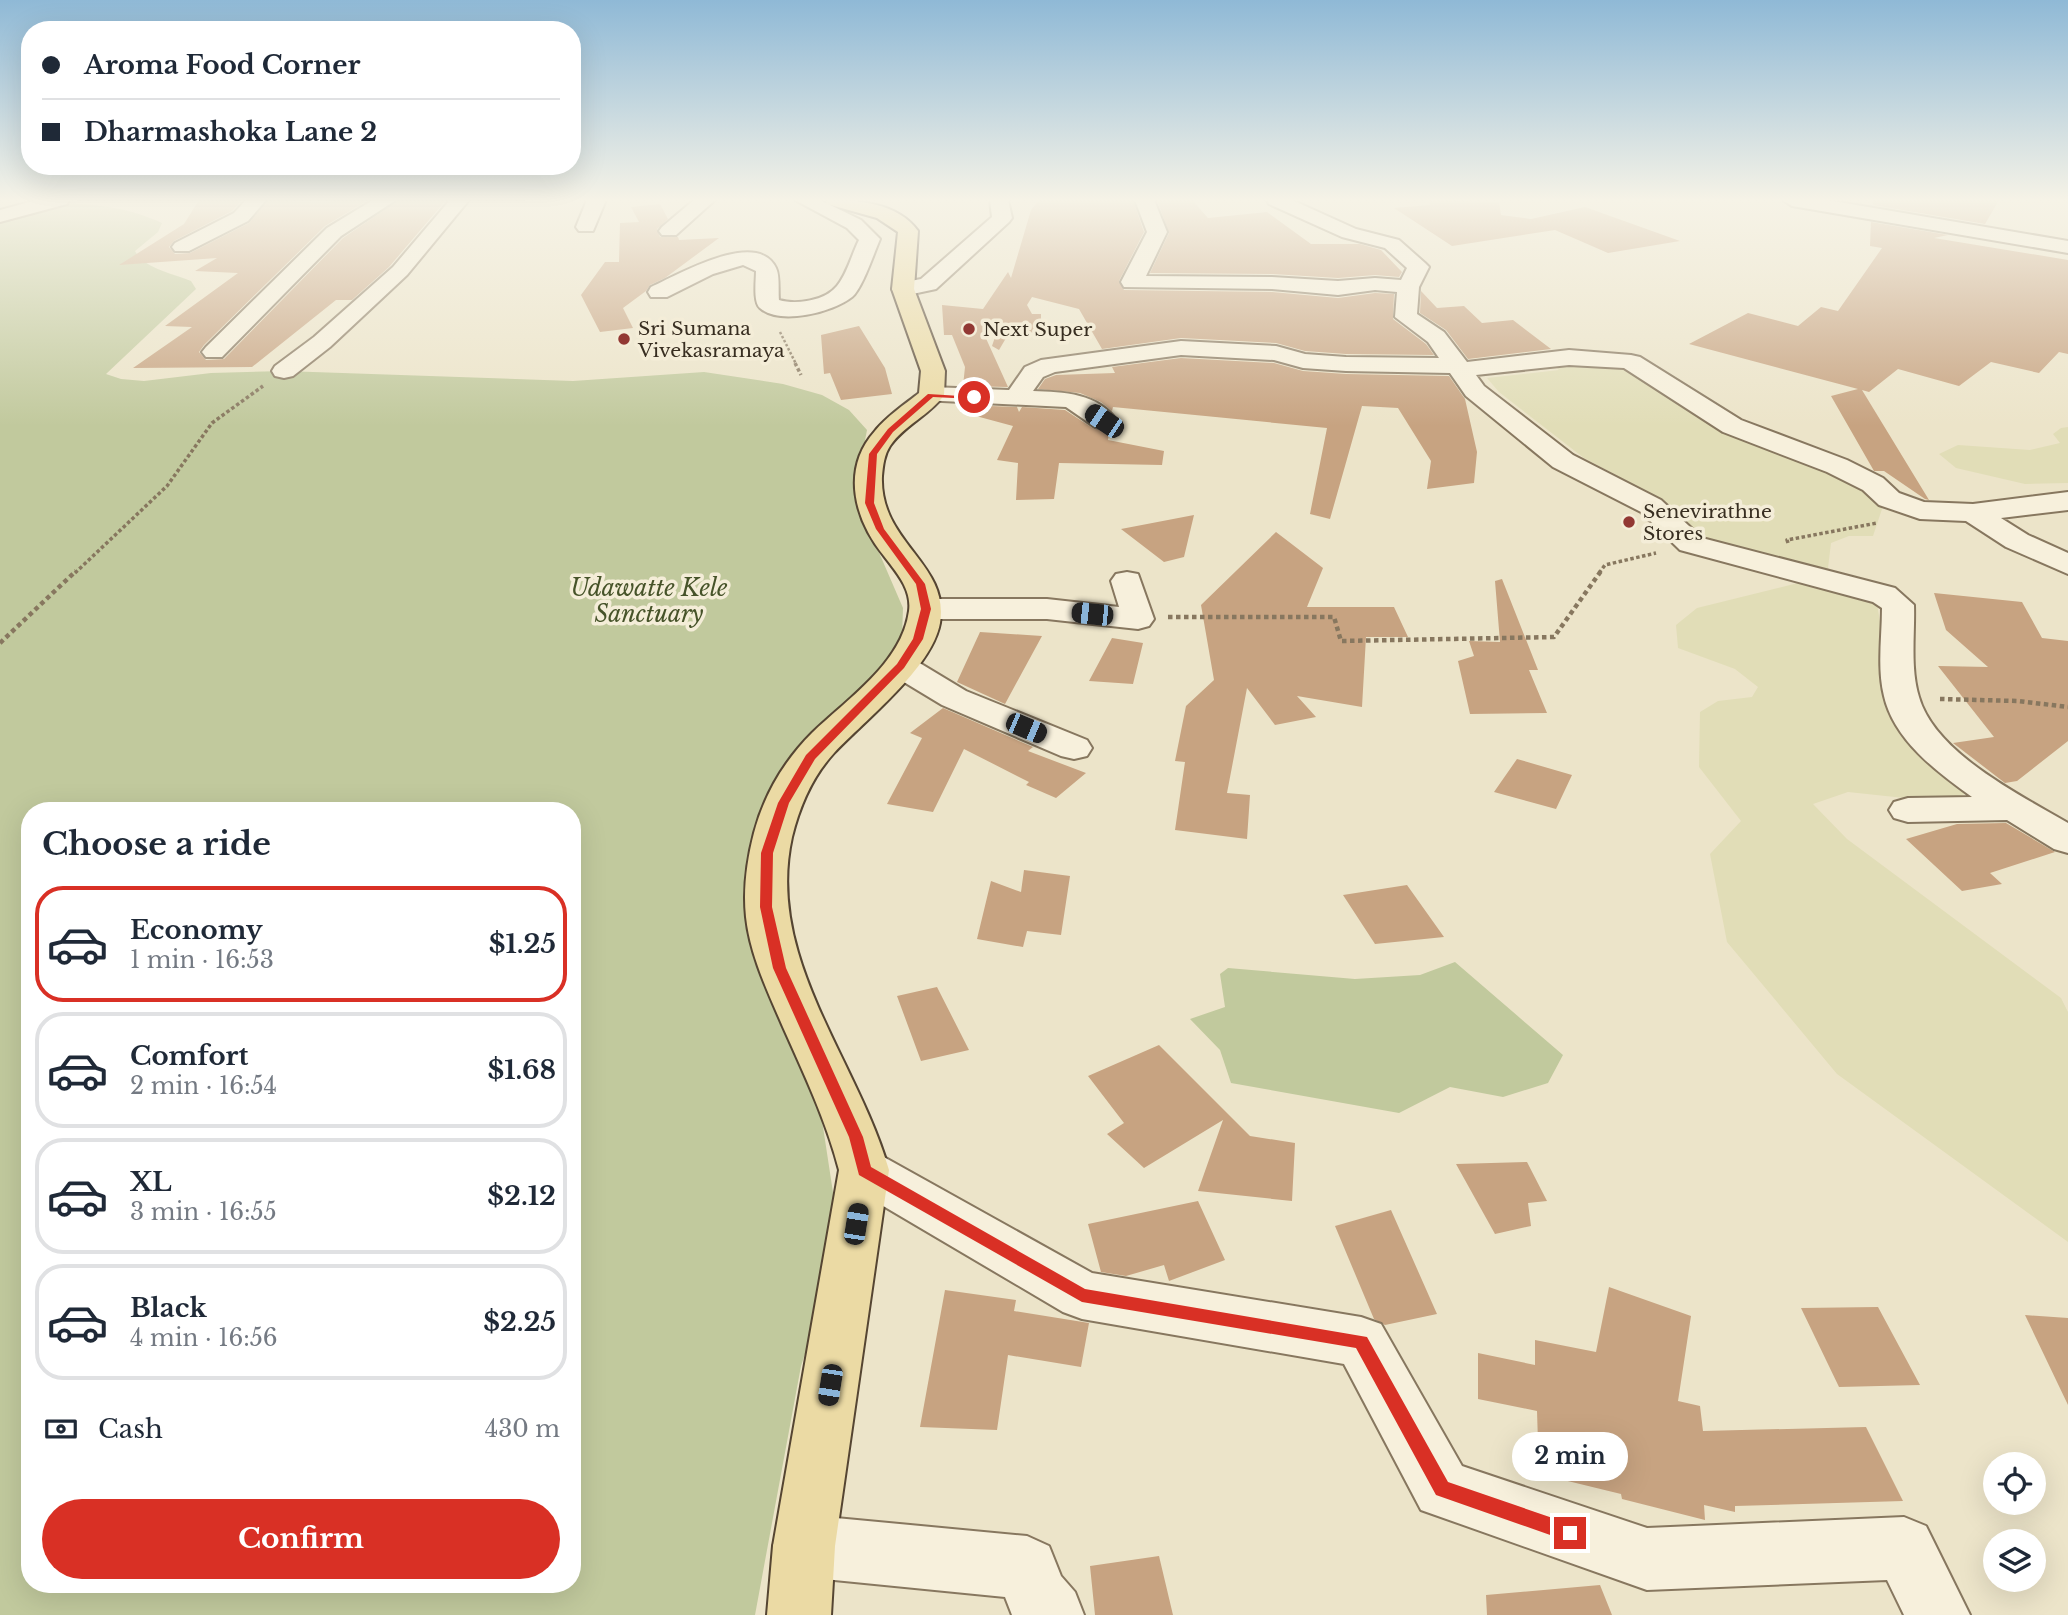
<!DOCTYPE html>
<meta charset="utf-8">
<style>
:root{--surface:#fff;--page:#f2f2f3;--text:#1f2937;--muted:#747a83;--line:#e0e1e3;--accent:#d93025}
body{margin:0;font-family:"Libre Baskerville",serif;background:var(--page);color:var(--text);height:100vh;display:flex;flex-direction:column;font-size:26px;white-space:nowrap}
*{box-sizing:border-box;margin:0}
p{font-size:23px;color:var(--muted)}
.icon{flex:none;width:38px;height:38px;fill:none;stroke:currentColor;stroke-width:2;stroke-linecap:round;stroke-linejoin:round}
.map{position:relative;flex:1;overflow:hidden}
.details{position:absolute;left:21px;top:802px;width:560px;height:791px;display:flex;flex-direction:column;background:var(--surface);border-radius:28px;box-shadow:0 7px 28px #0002}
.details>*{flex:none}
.hud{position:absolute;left:21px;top:21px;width:560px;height:154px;border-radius:28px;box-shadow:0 7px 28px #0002;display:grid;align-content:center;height:154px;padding:0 21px;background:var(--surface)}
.tools{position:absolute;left:1983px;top:1452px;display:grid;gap:14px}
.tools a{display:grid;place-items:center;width:63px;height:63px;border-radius:50%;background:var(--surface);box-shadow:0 7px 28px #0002;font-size:35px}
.end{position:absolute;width:32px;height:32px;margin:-16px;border:9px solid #d93025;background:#fff;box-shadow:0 0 0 4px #fff}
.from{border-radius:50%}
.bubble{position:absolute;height:49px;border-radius:24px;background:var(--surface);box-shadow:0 7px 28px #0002;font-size:23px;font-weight:700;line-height:49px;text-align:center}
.car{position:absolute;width:21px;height:42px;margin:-21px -10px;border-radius:9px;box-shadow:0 0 5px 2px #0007;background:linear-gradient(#222 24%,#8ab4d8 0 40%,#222 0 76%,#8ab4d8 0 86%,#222 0)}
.hud b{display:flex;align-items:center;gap:24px;height:66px;font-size:26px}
.hud b+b{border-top:2px solid var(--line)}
.hud i{width:18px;height:18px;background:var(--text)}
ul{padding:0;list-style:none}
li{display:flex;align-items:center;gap:21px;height:116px;margin:0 14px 10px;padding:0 7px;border:4px solid var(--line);border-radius:28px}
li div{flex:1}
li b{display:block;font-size:26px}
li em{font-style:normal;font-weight:700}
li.active{border-color:var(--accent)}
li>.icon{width:63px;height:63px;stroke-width:1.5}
h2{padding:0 21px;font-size:32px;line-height:84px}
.pay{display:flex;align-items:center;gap:18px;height:77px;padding:0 21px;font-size:26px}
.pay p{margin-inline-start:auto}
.action{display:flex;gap:14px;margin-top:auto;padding:14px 21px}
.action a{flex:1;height:80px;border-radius:42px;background:var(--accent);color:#fff;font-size:28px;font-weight:700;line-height:80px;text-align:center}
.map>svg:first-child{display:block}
</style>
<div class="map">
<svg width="2068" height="1615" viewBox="0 0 2068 1615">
<rect width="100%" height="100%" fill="#ece4c9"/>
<path fill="#e1ddb7" d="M1553 364 1633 365 1753 430 1858 473 1884 503 1873 536H1849L1831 543 1828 568 1877 604 1893 698 1968 793 1942 802 1848 792 1813 804 1847 839 2061 998 2068 1012V1242L1837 1074 1727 942 1710 854 1741 821 1699 767 1700 712 1718 701 1752 697 1758 687 1735 669 1678 648 1676 625 1697 608 1802 582 1697 539 1660 499 1584 458 1499 392 1487 378 1559 370Z
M2068 427V483L2025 484 1956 468 1939 454 1958 445 2030 450 2060 443 2053 434 2061 428Z"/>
<path fill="#c1c99d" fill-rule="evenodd" d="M66 203C101 205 129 208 162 223L158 232 135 251C143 268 174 274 191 281L196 289 106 374 121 379 144 381 211 373 284 371 573 381 704 372 783 384 822 395 849 410 867 430 862 456 865 520 903 608 901 666 810 757 767 853 818 1094 841 1245 801 1366 755 1615H0V219ZM30 810H572V1584H30Z
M1455 962 1563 1055 1548 1083 1503 1097 1450 1087 1399 1113 1231 1083 1220 1050 1190 1019 1225 1007 1220 974 1228 968 1355 979 1420 975Z"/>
<path fill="#c7a381" d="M199 200H242L232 211 174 241 169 247 175 254 190 253 249 223 268 200 326 203 334 200H368L325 226 204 345 199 352 206 360 224 359 343 238 399 200H446L389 267 352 300H336L252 367 133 368 192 327 165 326 238 273 195 271 217 258 119 265 184 224Z
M1039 200H1133L1144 232 1119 281 1124 290 1272 292 1338 298 1375 293 1394 294 1393 319 1426 344 1434 355 1346 354 1305 351 1276 343 1181 338 1102 349 1079 309 1032 297 1027 305 1032 314H1041V333H1009L999 350 992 346 996 334H984L1008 387 963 386 965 367 952 335H944L942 305 983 309 1008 272 1011 278 1031 210Z
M1157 200H1192L1208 218 1267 212 1311 244H1360L1381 250 1402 272 1399 277 1375 275 1338 278 1272 274 1150 273 1169 233Z
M1429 200 1499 202 1501 215 1531 219 1585 207 1680 241 1608 253 1555 230 1452 246 1394 208 1430 205Z
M1873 200H1999L1985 224 1873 205Z
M660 204 668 219 657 229 660 237H678L679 240 719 238 665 278 650 285 646 291 623 308 633 328 600 332 581 295 605 262H619L620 223 639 222 631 207Z
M1871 222 1948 235 1934 238 2068 260V354L2059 352 2039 373 1991 362 1959 386 1898 369 1869 392 1862 390 1929 500 1925 499 1884 471H1874L1831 396 1858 389 1689 344 1748 313 1798 326 1821 307 1838 311 1882 248 1870 246Z
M1421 291 1437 308 1464 306 1482 323 1513 320 1551 349 1468 359 1446 330 1420 313Z
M859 326 885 368 892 394 841 400 830 373 824 374 821 335Z
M1181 358 1274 363 1303 371 1346 374 1449 376 1465 399 1477 452 1474 483 1427 489 1431 461 1398 408 1362 406 1330 519 1310 514 1327 428 1113 407 1112 411 1101 402 1080 393 1038 389 1045 379 1056 375 1115 373 1112 367Z
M962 405 1017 407 1019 412 1022 407 1065 410 1094 429 1109 431 1108 440 1164 451 1162 465 1059 463 1054 499 1016 500 1018 463 997 460 1013 426 961 412Z
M1194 515 1184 557 1164 562 1121 529Z
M1276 532 1323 568 1307 607H1394L1408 637H1366L1362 707 1297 696 1316 717 1275 725 1247 688 1227 793 1250 795 1247 839 1175 830 1185 762 1175 761 1186 706 1214 680 1201 605Z
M1502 579 1538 670H1529L1547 713 1470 714 1458 661 1474 656 1469 641 1500 642 1495 581Z
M1934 593 2022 602 2042 638 2068 641V741L2017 781 2005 783 1953 743 1994 737 1938 666 1988 667 1946 630Z
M980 632 1042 636 1005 704 957 682Z
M1112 638 1143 643 1133 684 1089 681Z
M943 708 1033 747 1028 751 1086 773 1056 798 1026 785 1029 782 964 749 933 812 887 804 922 738 910 733Z
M1517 759 1572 775 1556 809 1494 792Z
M2006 823 2055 852 1990 873 2002 884 1962 891 1906 839 1957 824Z
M1024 870 1070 876 1061 935 1027 931 1023 947 977 939 991 881 1021 892Z
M1407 885 1444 937 1375 944 1343 895Z
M937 987 969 1050 921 1061 897 996Z
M1159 1045 1250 1136 1295 1143 1292 1201 1198 1191 1223 1120 1144 1168 1107 1134 1124 1123 1088 1076Z
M1527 1162 1547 1201 1528 1203 1531 1226 1495 1234 1456 1164Z
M1198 1201 1225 1260 1169 1281 1164 1265 1126 1276 1101 1272 1088 1224Z
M1391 1210 1437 1314 1385 1325 1374 1319 1335 1226Z
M1609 1287 1691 1316 1678 1401 1700 1406 1703 1431 1866 1427 1903 1501 1735 1506V1512L1704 1505 1705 1520 1622 1499 1621 1494 1539 1474 1537 1411 1478 1399V1353L1535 1365V1340L1596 1352Z
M945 1290 1016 1300 1014 1311 1089 1323 1081 1367 1008 1355 997 1430 920 1427Z
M1878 1307 1920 1385 1839 1387 1801 1308Z
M2025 1315 2068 1318V1405Z
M1159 1556 1173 1615H1095L1090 1566Z
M1600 1585 1612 1615H1487L1486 1595Z"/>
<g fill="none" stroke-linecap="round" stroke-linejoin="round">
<g stroke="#87775f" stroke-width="4">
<path id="minor" d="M37 200H69L67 204 0 222V210Z
M246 200H266L248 221 189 251H175L172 247 175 243 234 213Z
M373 200H396L341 236 222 357H206L202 352 206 347 327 228Z
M450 200H469L407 275 330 347 293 376 284 378 275 376 272 371 275 366 314 337 393 267Z
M587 200H606L593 231H579L576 227Z
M694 200H715L676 235H662L659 231 662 227Z
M795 200H820L861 220 880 239C874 253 862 289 852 297 833 312 780 326 760 308 753 302 756 280 756 271L743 265 713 274 667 297H651L648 292 651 287C676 276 757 228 776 268 780 276 778 291 779 300 796 305 825 301 837 286 847 274 852 254 859 240L847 228Z
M990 200H1008L1012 218 1009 222 936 289 903 296 895 294 892 289 895 284 921 279 992 217Z
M1135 200H1154L1167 232 1146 276 1272 277 1338 281 1375 278 1401 280 1407 268 1385 248 1342 237 1269 204 1267 200H1292L1356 229 1399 240 1425 263 1429 267 1419 287 1417 314 1444 332 1467 362 1569 350 1631 355 1640 357 1741 420 1847 460 1883 478 1899 493 1924 502 1973 504 2068 492V510L2001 518 2028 535 2068 553V574L2006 547 1966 521 1920 519 1879 505 1863 490 1827 472 1723 432 1624 368 1569 365 1476 375 1484 386 1573 455 1661 500 1702 538 1895 588 1914 605C1915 634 1910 668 1919 697 1935 753 2020 795 2068 823V853L2054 849 2007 820 1908 822 1894 818 1889 810 1894 802 1908 798 1972 797C1937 772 1894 740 1884 696 1877 668 1882 637 1882 608L1873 602 1680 550 1641 512 1553 467 1466 396 1450 373 1346 371 1303 368 1274 360 1181 355 1055 372 1043 377 1033 391C1064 392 1098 393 1117 421L1113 427 1104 429 1095 427 1066 407 922 400 918 395 922 390 931 387 1009 390 1025 367 1041 360 1181 341 1276 346 1305 354 1346 357 1439 358 1428 342 1395 317 1397 292 1375 290 1338 295 1272 289 1124 287 1121 282 1147 232Z
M1783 200H1827L2068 241V253L1792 206Z
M1127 572 1138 574 1154 619 1149 626 1138 629 1047 619H926L915 616 910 609 915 602 926 599H1047L1119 607 1111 581 1116 574Z
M901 656 913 659 966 691 1087 740 1092 748 1087 756 1074 759 1061 756 942 705 889 673 884 666 889 659Z
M864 1150 882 1156 1092 1273 1361 1317 1381 1324 1462 1466 1647 1528 1904 1517 1926 1526 1970 1615H1904L1887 1580 1647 1590 1421 1510 1344 1364 1082 1319 1063 1312 846 1184 839 1170 846 1156Z
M804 1515 1027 1536 1049 1546 1061 1576 1075 1592 1084 1615H1012L1005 1597 804 1577 782 1568 773 1546 782 1524Z"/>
</g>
<g stroke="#554532" stroke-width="4">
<path id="major" d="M825 200C857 200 897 202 918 231L914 289 945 371 944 395C930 415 904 425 890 446 884 455 883 466 882 476 879 543 950 563 940 623 932 668 865 720 834 753 812 777 800 805 792 837 765 958 857 1059 889 1170L835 1546 831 1615H767L773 1546 839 1170C826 1120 804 1074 783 1027 768 992 750 955 746 917 743 889 747 860 754 833 764 795 784 761 812 733 847 699 902 663 909 611 912 589 896 572 884 556 854 519 841 469 875 431 887 416 904 405 919 393L921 371 892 289 898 232 877 218 827 204Z"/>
</g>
<path stroke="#87775f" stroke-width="2.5" stroke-dasharray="2.5 2" stroke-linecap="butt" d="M780 332 796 364"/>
<path stroke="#87775f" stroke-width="3.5" stroke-dasharray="3.5 2.5" stroke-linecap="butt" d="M795 363 801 375
M1788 543 1787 540 1877 523
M75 573 167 486 212 423 263 386
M1599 573 1605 565 1656 553"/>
<path stroke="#87775f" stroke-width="4.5" stroke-dasharray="4.5 3.5" stroke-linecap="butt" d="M1168 617H1334L1341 641 1554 637 1601 571
M0 643 76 571
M1940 699 2018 701 2068 707"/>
<use href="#minor" fill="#f7f0dc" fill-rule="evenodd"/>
<use href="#major" fill="#ebdaa4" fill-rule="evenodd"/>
</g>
<linearGradient id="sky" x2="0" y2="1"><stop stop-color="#8fb9d6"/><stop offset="0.47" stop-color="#f6f3e7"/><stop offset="1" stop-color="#f6f3e7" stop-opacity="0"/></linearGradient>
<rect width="2068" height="426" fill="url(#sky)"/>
<path fill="#d93025" d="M928 394 977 397 974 399 933 397 893 432 877 454 874 503 884 529 925 584 931 609 923 639 904 668 815 759 789 803 773 853 772 907 786 968 863 1137 871 1167 1085 1289 1367 1337 1448 1482 1576 1526 1579 1533 1576 1539 1570 1542 1436 1495 1356 1348 1082 1302 859 1175 849 1137 773 968 760 907 761 853 778 803 806 755 897 664 913 639 921 609 916 584 876 529 865 503 869 454 888 429Z"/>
<g fill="#923833" stroke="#f4edd8" stroke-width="2.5">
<circle cx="969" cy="329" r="7"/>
<circle cx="624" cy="339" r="7"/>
<circle cx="1629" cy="522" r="7"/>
</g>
<g text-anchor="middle" stroke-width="7" stroke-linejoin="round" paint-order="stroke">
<g font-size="19" fill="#382e21" stroke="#f4edd8" text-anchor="start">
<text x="638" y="335">Sri Sumana<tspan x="638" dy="22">Vivekasramaya</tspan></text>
<text x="983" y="336">Next Super</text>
<text x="1643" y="518">Senevirathne<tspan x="1643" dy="22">Stores</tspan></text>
</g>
<g font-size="23" font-style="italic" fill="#465329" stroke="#f4edd8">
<text x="649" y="596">Udawatte Kele<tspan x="649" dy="26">Sanctuary</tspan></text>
</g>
</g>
</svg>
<div class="tools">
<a><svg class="icon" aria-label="locate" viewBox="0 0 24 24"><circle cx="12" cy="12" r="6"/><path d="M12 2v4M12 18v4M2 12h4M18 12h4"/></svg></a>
<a><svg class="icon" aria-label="layers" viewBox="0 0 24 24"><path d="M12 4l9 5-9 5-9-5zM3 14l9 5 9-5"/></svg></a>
</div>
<i class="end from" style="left:974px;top:397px"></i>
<i class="end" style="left:1570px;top:1533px"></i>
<div class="bubble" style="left:1512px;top:1432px;width:116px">2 min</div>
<i class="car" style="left:1104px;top:421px;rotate:304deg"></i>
<i class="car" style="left:1092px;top:614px;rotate:276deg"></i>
<i class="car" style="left:1026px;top:728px;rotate:113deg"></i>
<i class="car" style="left:856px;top:1224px;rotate:9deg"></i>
<i class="car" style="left:830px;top:1385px;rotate:189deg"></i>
<div class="hud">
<b><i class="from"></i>Aroma Food Corner</b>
<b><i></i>Dharmashoka Lane 2</b>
</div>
<section class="details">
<h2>Choose a ride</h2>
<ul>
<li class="active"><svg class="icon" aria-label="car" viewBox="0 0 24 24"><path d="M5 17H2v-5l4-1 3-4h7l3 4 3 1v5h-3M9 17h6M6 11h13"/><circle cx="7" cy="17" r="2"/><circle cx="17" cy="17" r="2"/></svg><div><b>Economy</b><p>1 min · 16:53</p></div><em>$1.25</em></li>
<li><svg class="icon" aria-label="car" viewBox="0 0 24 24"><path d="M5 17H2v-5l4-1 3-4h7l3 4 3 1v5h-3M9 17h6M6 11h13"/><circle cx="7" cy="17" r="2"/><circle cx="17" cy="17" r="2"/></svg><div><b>Comfort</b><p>2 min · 16:54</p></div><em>$1.68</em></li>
<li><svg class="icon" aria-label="car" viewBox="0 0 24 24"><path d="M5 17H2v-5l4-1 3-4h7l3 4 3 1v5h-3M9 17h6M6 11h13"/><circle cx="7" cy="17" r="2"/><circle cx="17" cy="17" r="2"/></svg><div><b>XL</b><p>3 min · 16:55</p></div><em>$2.12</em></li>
<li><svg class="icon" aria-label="car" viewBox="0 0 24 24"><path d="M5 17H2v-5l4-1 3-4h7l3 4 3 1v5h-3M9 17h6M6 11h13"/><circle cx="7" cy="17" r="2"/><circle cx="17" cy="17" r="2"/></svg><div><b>Black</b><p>4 min · 16:56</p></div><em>$2.25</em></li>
</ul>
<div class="pay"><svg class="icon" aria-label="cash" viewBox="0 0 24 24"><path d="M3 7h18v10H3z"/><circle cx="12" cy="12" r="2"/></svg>Cash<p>430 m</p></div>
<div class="action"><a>Confirm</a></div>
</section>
</div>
